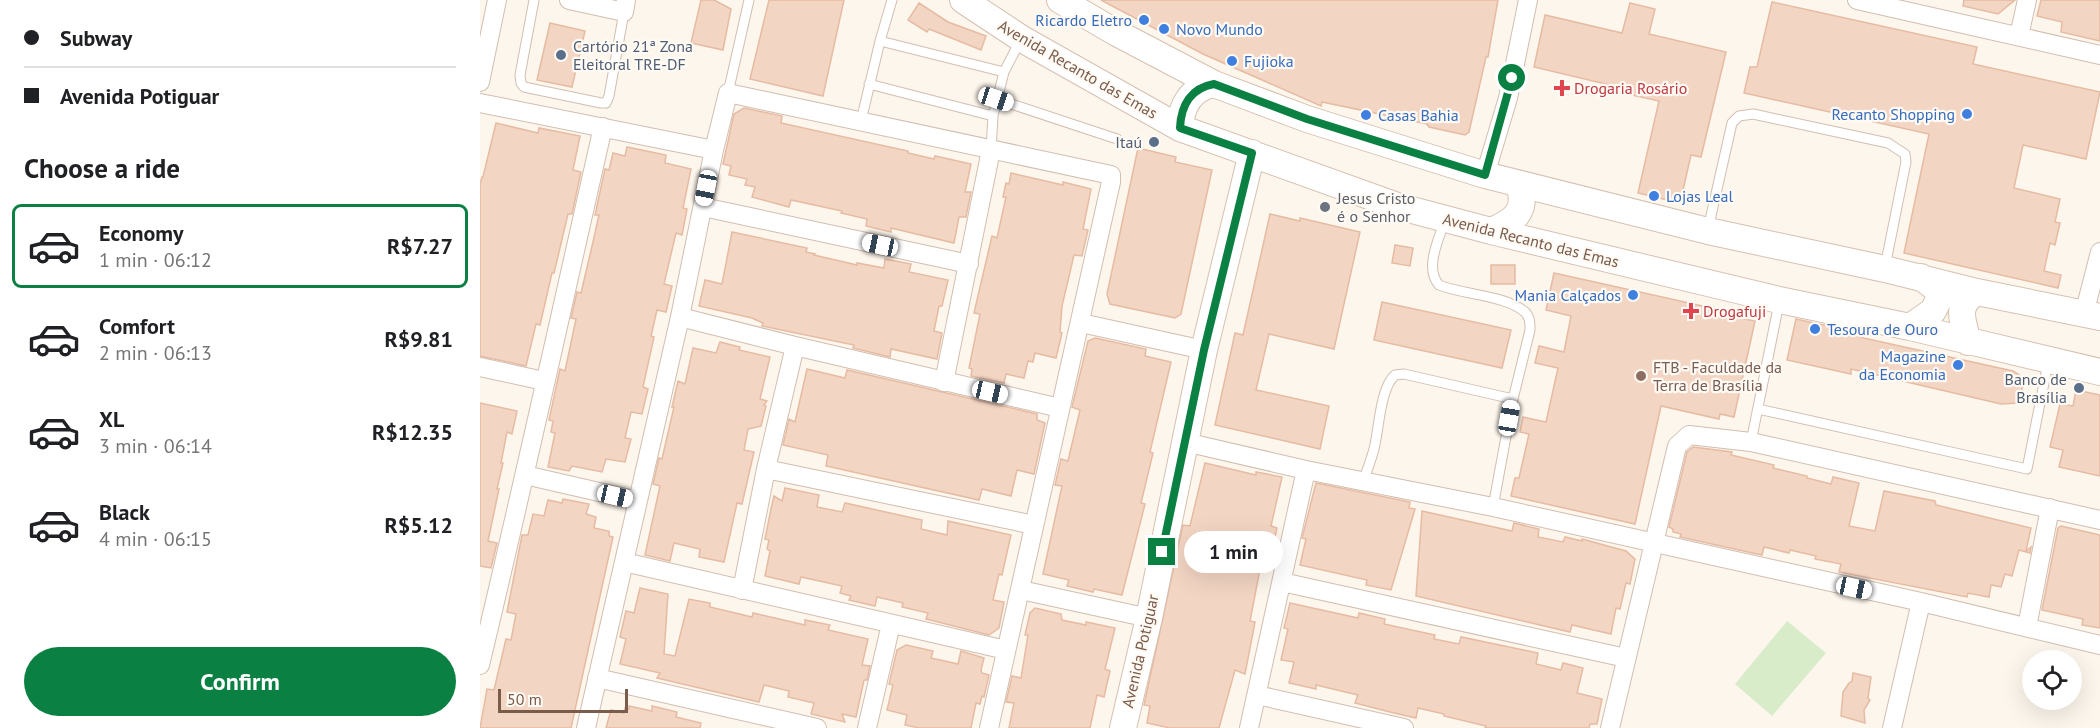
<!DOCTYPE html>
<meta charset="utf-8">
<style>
:root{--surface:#fff;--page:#f6f6f6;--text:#202124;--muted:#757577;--line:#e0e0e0;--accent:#0b8043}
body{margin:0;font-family:"PT Sans",sans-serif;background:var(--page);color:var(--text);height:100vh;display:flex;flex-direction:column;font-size:22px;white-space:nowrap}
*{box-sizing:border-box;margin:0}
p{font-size:20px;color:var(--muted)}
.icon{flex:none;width:33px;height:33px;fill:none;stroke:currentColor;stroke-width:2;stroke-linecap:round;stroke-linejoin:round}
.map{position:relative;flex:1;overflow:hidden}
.details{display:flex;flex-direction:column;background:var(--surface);width:480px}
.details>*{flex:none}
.hud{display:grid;align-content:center;height:132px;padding:0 24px;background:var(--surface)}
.fabs{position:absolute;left:1542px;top:650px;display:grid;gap:12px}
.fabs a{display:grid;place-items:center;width:60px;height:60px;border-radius:50%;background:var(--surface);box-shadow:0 6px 24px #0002;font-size:30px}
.scale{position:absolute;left:18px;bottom:15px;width:130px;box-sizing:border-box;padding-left:6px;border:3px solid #7a5c4d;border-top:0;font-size:16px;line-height:21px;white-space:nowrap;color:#7a5c4d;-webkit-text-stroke:4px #fffaf3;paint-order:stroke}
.end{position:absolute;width:27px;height:27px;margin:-14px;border:8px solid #0b8043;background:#fff;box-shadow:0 0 0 3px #fff}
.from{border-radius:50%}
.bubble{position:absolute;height:42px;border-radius:21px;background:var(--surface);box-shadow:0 6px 24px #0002;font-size:20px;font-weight:800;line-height:42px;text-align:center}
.car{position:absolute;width:18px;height:36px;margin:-18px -9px;border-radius:8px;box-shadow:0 0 4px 2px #0007;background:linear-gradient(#fff 24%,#345 0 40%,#fff 0 76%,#345 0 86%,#fff 0)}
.hud b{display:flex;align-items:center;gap:21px;height:57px;font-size:22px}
.hud b+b{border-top:2px solid var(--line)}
.hud i{width:15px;height:15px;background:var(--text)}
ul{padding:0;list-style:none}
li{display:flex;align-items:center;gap:18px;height:84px;margin:0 12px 9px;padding:0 12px;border:3px solid transparent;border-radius:9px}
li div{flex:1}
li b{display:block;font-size:22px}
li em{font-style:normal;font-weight:800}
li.selected{border-color:var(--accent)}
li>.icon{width:54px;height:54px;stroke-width:1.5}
h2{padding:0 24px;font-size:27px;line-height:72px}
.action{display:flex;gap:12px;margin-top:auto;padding:12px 24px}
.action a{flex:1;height:69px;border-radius:36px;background:var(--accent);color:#fff;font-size:24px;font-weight:800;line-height:69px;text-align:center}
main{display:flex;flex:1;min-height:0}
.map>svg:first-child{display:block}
</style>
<main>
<section class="details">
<div class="hud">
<b><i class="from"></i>Subway</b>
<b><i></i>Avenida Potiguar</b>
</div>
<h2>Choose a ride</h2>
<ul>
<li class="selected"><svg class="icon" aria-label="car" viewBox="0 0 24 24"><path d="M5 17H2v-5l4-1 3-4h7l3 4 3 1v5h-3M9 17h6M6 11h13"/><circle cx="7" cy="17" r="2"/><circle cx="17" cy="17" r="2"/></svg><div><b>Economy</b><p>1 min · 06:12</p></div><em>R$7.27</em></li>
<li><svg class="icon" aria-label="car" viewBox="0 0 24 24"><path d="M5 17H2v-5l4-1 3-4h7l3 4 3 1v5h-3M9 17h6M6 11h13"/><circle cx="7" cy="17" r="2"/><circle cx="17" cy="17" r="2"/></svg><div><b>Comfort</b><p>2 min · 06:13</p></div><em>R$9.81</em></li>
<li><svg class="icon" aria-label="car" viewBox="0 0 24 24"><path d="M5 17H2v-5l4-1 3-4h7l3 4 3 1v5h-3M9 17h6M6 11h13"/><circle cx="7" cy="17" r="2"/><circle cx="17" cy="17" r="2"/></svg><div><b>XL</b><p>3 min · 06:14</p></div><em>R$12.35</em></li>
<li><svg class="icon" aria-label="car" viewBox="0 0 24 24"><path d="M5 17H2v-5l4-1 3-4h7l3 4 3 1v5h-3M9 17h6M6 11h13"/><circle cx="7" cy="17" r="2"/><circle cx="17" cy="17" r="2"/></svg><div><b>Black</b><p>4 min · 06:15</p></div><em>R$5.12</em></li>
</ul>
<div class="action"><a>Confirm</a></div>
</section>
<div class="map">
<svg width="1620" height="728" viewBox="0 0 1620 728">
<rect width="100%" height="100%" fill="#fdf6ec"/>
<path fill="#d8ecc9" d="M1307 621 1346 653 1292 716 1255 684Z"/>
<path fill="#f3d5c3" stroke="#e6bba3" stroke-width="1.5" d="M221 0H234L251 9 243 50 211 43Z
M289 0H364L343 96 270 79Z
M621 0H1018L1008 57H1006L989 132 985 135 949 127 947 124 842 102 841 106 723 54Z
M1484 0H1535L1518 14 1483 6Z
M1561 0H1620V41L1581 32 1582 22 1557 16Z
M1292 2 1497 47 1493 64 1620 92 1606 159 1543 145 1534 188 1580 199 1575 222 1580 223 1575 245 1570 243 1564 271 1581 275 1578 288 1424 253 1449 134 1264 93 1270 67H1277Z
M439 3 468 22 506 36 501 50 449 29 447 32 428 20Z
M1150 3 1175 9 1169 34 1246 52 1221 157 1211 155 1200 203 1158 193 1179 101 1129 90 1130 85 1054 67 1065 15 1142 33Z
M70 23 105 31 92 87 57 80Z
M264 108 302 116 301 123 428 151V153L454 159 455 156 491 164 485 192H491L486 217H479L474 243 411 228V232L386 226 387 219 361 213 362 211 311 200 309 207 272 197 275 187 265 185 267 179 249 175 251 166 243 164 254 114Z
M16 123 58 133 59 128 100 136 93 170 101 172 92 214H88L74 273H72L60 325 56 324 46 366 0 356V184L2 177H3Z
M147 147 186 155 185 163 211 169 203 208 207 209 202 235 196 233 184 284 192 286 186 312 177 310 171 336 174 337 163 387 168 389 162 414 151 412 145 438 151 439 145 462 126 459 122 472 92 466 89 471 68 467 75 433 71 432 73 421 69 420 80 369 85 371 96 319 91 318 97 292 101 293 113 242 119 215H115L125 169 129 170 133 153 145 156Z
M658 148 696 157 695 162 732 170 701 314 695 318 630 304 627 294Z
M531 173 583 185V182L611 189 603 229 608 230 602 256 594 255 582 306 580 332 582 333 576 358 555 353 553 362 548 361 544 378 526 374 524 383 491 376 492 369 489 368 500 314 494 313 512 236 517 238 526 197H523L526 183 529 184Z
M790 214 820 221V218L880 232 854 349 789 334 776 390 849 406 840 449 735 425 755 333 763 335Z
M252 232 327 248 326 252 335 254 334 255 377 265V263L404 268 405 259 431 264 429 272 468 280 462 306H459L454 331 462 333 457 359 411 349 410 357 373 348 374 345 282 326 283 323 272 318 219 306 225 280 242 284Z
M915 245 933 248 930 266 912 263Z
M1011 265H1035V284H1011Z
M1074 273 1250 312 1249 316 1275 321 1254 417 1240 414 1239 419 1181 406 1155 524 1031 496 1035 478H1039L1049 434 1040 432 1043 417 1066 422 1078 368 1055 363 1059 346 1084 352 1091 316 1066 310Z
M902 302 1031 330 1022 368 894 340Z
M1316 319 1380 333 1379 337 1533 371 1544 378 1539 403 1521 404 1371 369V374L1307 360Z
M615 338 666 349 665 356 691 362 670 452 673 453 661 503 665 504 642 595 614 589 613 592 587 586 589 580 563 574 582 486 575 485 581 459 588 461 600 410 592 407 608 341Z
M240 342 260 347 259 350 290 357 280 399 287 401 284 405 286 406 281 426 268 429 264 450 274 452 262 504 257 503 244 562 219 557 220 549 194 543 190 561 165 555 180 486 173 484 179 458 182 459 194 407H192L198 381 205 384 213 348 236 353Z
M327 369 365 378 367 370 557 414V420L565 423 554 474 537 470 531 496 502 489 499 500 346 466 348 455 303 445 309 419 315 422Z
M1596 390 1620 395V476L1579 467 1583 450 1570 447 1580 404 1593 406Z
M0 403 37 411 32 434 27 432 21 463H23L17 489H19L8 541 17 543 11 568 0 566Z
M1213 447 1252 452 1251 455 1294 465 1293 468 1327 476V478L1351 484 1353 477 1379 483 1369 526 1395 531 1404 491 1455 501 1456 505 1551 528 1546 551 1551 547 1550 553 1539 550 1532 576 1525 574 1521 587 1511 585 1509 597 1488 593 1487 597 1359 572 1361 564 1335 559 1336 556 1310 550 1309 553 1284 547 1282 555 1200 537 1201 534 1193 532V529L1189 527 1207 452Z
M725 463 776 475V472L802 477 791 526 797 528 793 546 786 544 780 569 770 621 775 622 765 674 755 670 739 728H690L667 723 670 706 664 705 703 525 710 526Z
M836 483 930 502 929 508 935 509 911 590 886 585 887 580 820 565 826 539 822 538Z
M305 488 339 495 337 507 362 512 365 503 442 520 441 529 467 535 468 521 531 535 522 575 519 574 513 600 524 602 519 628 509 635 446 619 448 613 422 607 423 603 397 597 395 606 369 600 371 596 360 593 362 586 321 577 319 584 285 576 290 551 287 549 289 540 285 539 291 509 294 496 302 501Z
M83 499 109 504 106 514 116 517 114 528 129 531V536L133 537 91 728H0L7 689 14 690 26 639 31 640 36 614 27 612 42 535H48L53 514 64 516 68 500 82 503Z
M942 511 1032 531 1034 523 1059 529 1058 537 1083 542 1085 537 1102 541V539L1146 551 1155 559 1150 584 1146 583 1140 609 1136 608 1131 634 1092 625 1090 632 936 596Z
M1581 526 1620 535V628L1602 625 1603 619 1562 610 1578 528Z
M160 588 188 594 184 654 195 656 209 599 230 603V607L272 617 273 613 325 625V620L350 625 348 630 388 639 382 665 390 666 387 680H384L376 717 362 714 365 722 331 714 334 703 308 697 309 691 284 685 279 702 177 678 180 673 140 664 146 639 140 637 146 611 154 613Z
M810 603 878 618 879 613 905 619 904 624 955 635 954 639 979 644 981 637 1058 653 1056 664 1081 670 1083 663 1103 668 1097 693 1122 699 1117 724H1110L1109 728H1005L1006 726 964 716V714L938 708 936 718 910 712 875 703 878 695 836 685V689L809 683 814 662 801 660 808 629 804 628Z
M555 608 581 614 582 620 606 625V622L635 628 625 669 630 671 624 697 617 695 610 728H529L534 703 526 702 532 676 541 678 548 635H545L550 613Z
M426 645 453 651 451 658 478 664 481 651 504 658 501 670 502 673 509 675 504 697 502 696 500 704 496 703 491 728H439L425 725 427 715 407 710 413 685 409 684 417 650Z
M1373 673 1391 677 1388 698 1390 700 1384 710 1385 723 1361 716 1363 692 1369 683 1372 681Z
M149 706 172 711V706L197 712 196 717 221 723 220 728H126L131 710 144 713 145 708 149 709Z"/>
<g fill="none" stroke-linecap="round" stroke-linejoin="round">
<g stroke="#d1beb0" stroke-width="11">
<path id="lane" d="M54 0 40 75 41 83 44 87 121 103H126L129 96 144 12
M400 41 524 72
M389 84 513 116
M248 93 269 0
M516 99 637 139
M381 121 400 41 412 0
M511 150 513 116 524 72 540 41
M965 220C959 239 944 268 959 285 984 295 1025 295 1045 312 1050 317 1050 323 1050 330L1033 399 1013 507
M1228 229 1252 123 1259 116 1273 114 1408 143 1425 154 1426 162 1405 267
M1278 409 1547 469 1568 363
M1271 442 1299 303
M883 481C887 471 891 460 894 449 899 430 900 388 915 375L924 374 1033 399"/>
</g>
<g stroke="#d1beb0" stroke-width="20">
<path id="street" d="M89 0 144 12 146 0
M1377 0 1620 55
M1539 36 1547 0
M0 82 17 0
M0 103 234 150
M1005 175 1028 98 1048 0
M223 207 489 264
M1604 314 1620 252
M200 317 315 346 580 408
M601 323 724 350
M0 367 64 381
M464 382 511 150
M705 442 826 470 1013 507 1441 602 1620 645
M286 469 554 525
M45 475 158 501
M144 562 526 650
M802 582 1146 658
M262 590 286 469 315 346
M541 590 669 618
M1547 627 1570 508
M0 665C43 486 82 307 123 127
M117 678 337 728
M777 695 924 728
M106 728 200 317 234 150 248 93 631 175V182L509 728
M387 728 411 624
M769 728 826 470
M1130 728 1197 446 1209 435 1271 442 1620 520
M1412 728 1441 602"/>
</g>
<g stroke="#d6c0b0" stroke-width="28">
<path id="secondary" d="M483 0 542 39 700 128 917 206 1011 231 1299 300 1430 327 1620 372
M580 0 635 32 734 84 827 119 1005 175 1228 231 1405 269 1497 292 1620 317
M700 128C701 105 711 88 734 84
M1011 231C1035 221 1048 211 1039 184
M1430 327 1453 311 1459 299 1457 289 1441 277
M1488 342C1483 321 1474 305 1497 292
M643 728 669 618 724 350 772 153"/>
</g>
<use href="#lane" stroke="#fff" stroke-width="9"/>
<use href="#street" stroke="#fff" stroke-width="18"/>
<use href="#secondary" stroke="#fff" stroke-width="26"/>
</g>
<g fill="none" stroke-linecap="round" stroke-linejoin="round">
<path stroke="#0b8043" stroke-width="8" d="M682 552 724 350 772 153 700 128C701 105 711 88 734 84L827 119 1005 175 1032 78"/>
</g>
<g fill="#3f7fe0" stroke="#fffaf3" stroke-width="2">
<circle cx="664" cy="20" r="6"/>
<circle cx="684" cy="29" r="6"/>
<circle cx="752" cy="61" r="6"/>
<circle cx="1487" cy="114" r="6"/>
<circle cx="886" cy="115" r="6"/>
<circle cx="1174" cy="196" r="6"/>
<circle cx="1153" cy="295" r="6"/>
<circle cx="1335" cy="329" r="6"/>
<circle cx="1478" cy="365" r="6"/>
</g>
<g fill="#5c6f8a" stroke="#fffaf3" stroke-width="2">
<circle cx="81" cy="55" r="6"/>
<circle cx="674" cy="142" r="6"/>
<circle cx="1599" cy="388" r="6"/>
</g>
<g fill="#e0444e" stroke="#fffaf3" stroke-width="2">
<path d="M1079 79h6v6h6v6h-6v6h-6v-6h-6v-6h6z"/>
<path d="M1208 302h6v6h6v6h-6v6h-6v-6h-6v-6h6z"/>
</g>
<circle fill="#6b7280" stroke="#fffaf3" stroke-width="2" cx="845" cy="207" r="6"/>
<circle fill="#8d6e63" stroke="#fffaf3" stroke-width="2" cx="1161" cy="376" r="6"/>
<g text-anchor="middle" stroke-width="4.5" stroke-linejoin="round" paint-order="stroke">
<g font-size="16" fill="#366cbe" stroke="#fffaf3" text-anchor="start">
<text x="652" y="26" text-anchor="end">Ricardo Eletro</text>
<text x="696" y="35">Novo Mundo</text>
<text x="764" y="67">Fujioka</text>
<text x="1475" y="120" text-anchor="end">Recanto Shopping</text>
<text x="898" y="121">Casas Bahia</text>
<text x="1186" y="202">Lojas Leal</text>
<text x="1141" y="301" text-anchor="end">Mania Calçados</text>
<text x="1347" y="335">Tesoura de Ouro</text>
<text x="1466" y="362" text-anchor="end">Magazine<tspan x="1466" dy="18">da Economia</tspan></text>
</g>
<g font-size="16" fill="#4e5e75" stroke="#fffaf3" text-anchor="end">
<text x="93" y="52" text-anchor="start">Cartório 21ª Zona<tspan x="93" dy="18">Eleitoral TRE-DF</tspan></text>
<text x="662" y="148">Itaú</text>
<text x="1587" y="385">Banco de<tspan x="1587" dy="18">Brasília</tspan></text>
</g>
<g font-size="16" fill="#7a5c4d" stroke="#fffaf3">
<text transform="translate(598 69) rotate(30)" y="6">Avenida Recanto das Emas</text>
<text transform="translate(1051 240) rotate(14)" y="6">Avenida Recanto das Emas</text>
<text transform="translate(660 651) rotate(-77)" y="6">Avenida Potiguar</text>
</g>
<g font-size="16" fill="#be3a42" stroke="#fffaf3" text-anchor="start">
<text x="1094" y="94">Drogaria Rosário</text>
<text x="1223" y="317">Drogafuji</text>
</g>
<g font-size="16" fill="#5b616d" stroke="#fffaf3" text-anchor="start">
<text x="857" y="204">Jesus Cristo<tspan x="857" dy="18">é o Senhor</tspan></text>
</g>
<g font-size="16" fill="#785e54" stroke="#fffaf3" text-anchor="start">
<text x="1173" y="373">FTB - Faculdade da<tspan x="1173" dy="18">Terra de Brasília</tspan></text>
</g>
</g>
</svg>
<div class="fabs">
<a><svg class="icon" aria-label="locate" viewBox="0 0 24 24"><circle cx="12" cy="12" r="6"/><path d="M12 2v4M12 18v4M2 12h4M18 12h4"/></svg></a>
</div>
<div class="scale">50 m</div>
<i class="end from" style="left:1032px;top:78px"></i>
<i class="end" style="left:682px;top:552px"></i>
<div class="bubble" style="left:704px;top:531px;width:99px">1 min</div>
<i class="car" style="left:516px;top:99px;rotate:108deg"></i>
<i class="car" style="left:226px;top:188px;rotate:191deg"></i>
<i class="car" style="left:400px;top:245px;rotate:282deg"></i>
<i class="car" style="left:510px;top:392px;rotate:103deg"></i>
<i class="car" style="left:1029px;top:418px;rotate:10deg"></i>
<i class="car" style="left:135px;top:496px;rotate:103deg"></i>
<i class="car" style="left:1374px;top:588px;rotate:102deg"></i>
</div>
</main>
